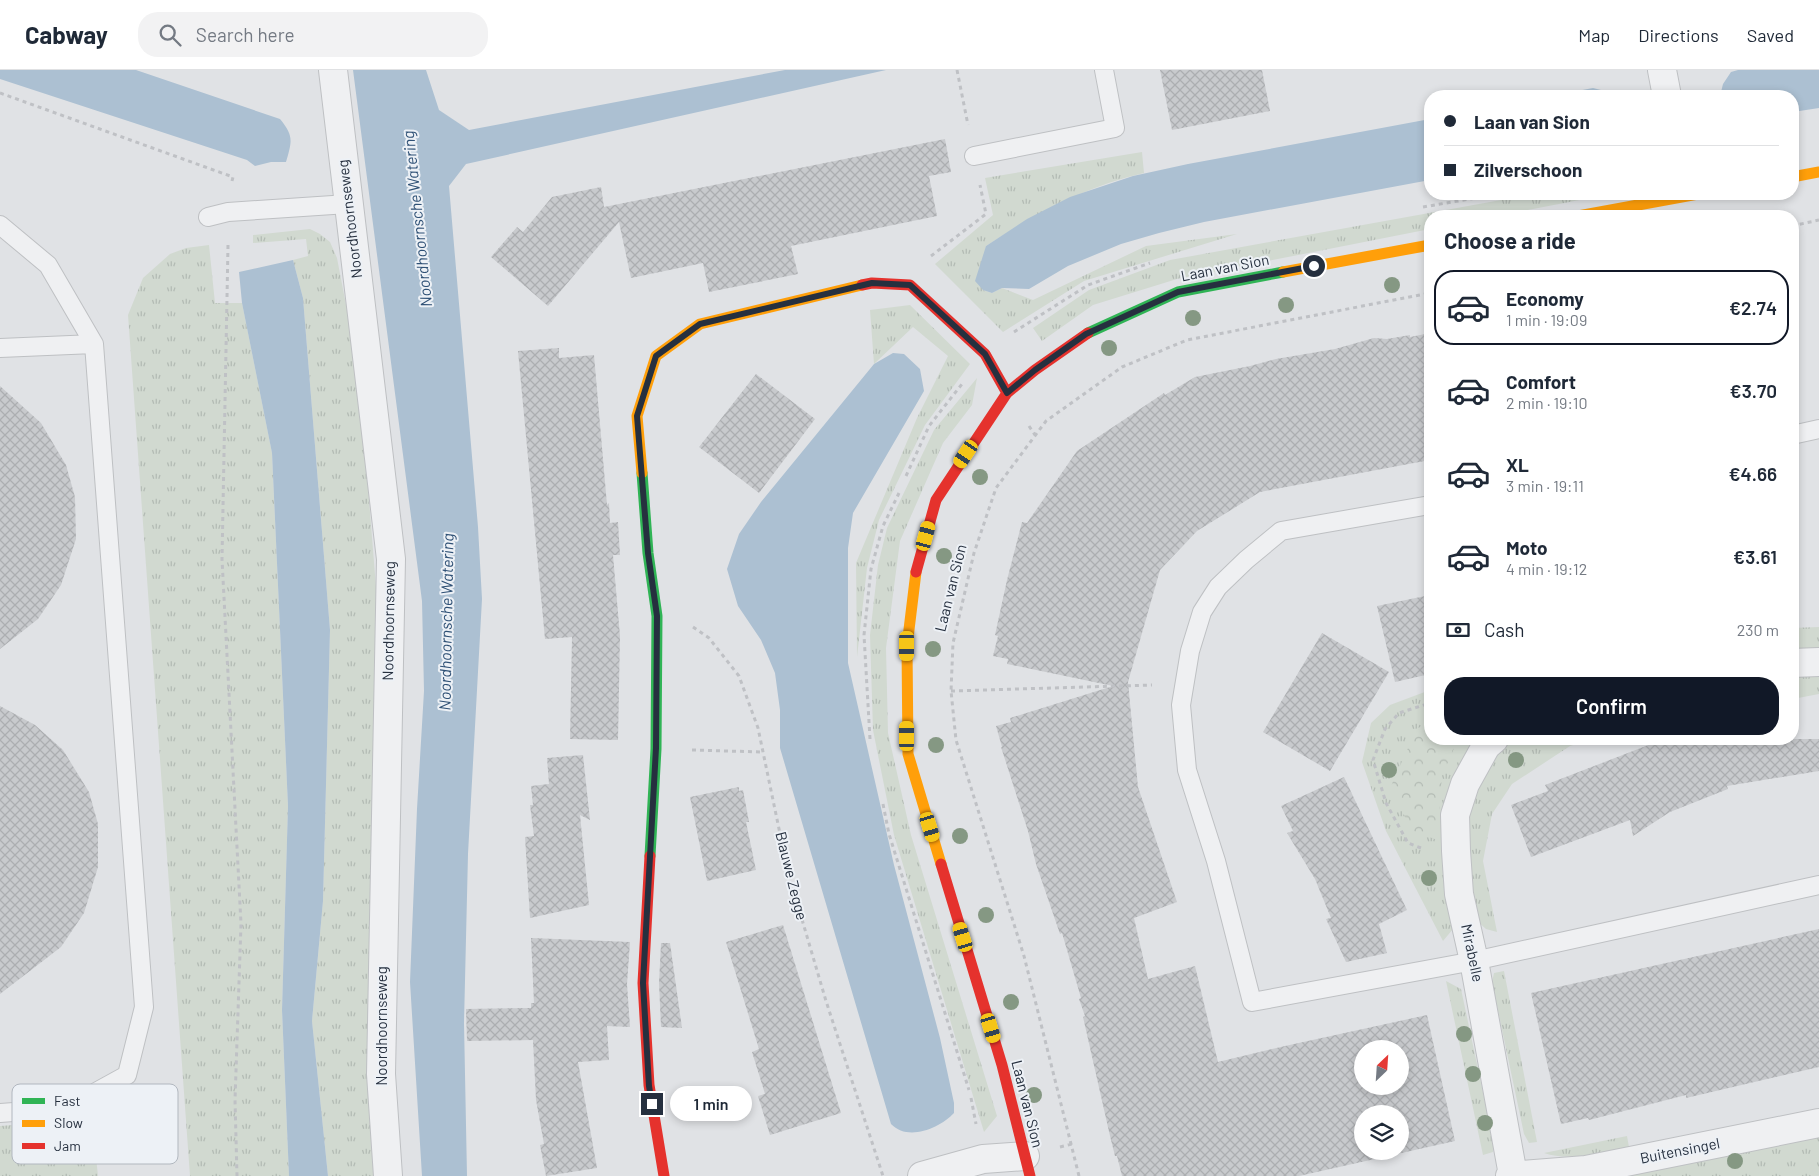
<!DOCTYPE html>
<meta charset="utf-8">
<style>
:root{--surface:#fff;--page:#f2f2f3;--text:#1f2937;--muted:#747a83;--line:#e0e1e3;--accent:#111827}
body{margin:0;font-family:Barlow,sans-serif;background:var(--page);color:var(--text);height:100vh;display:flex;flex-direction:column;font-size:19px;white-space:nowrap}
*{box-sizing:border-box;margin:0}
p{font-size:16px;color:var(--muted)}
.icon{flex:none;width:28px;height:28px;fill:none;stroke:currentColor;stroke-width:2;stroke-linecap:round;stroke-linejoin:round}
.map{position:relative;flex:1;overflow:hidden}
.drawer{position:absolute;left:1424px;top:140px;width:375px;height:535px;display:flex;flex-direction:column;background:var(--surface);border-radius:20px;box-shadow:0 2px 8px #0003}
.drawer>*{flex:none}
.guide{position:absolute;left:1424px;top:20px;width:375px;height:110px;border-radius:20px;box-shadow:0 2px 8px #0003;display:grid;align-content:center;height:110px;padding:0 20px;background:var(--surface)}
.needle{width:32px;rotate:25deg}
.controls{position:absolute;left:1354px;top:970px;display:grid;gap:10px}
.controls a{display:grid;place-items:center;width:55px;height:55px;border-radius:50%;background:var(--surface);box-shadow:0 2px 8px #0003;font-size:25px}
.end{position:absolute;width:22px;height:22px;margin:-11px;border:6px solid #26303f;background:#fff;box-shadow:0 0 0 2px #fff}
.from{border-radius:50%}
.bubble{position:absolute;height:35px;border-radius:18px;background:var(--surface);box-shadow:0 2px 8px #0003;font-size:16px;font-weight:600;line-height:35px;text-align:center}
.car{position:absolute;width:15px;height:30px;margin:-15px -8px;border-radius:6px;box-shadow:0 0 4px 1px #0007;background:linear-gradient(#f5c518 24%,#345 0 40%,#f5c518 0 76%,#345 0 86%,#f5c518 0)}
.guide b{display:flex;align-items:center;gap:18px;height:48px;font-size:19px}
.guide b+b{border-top:1px solid var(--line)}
.guide i{width:12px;height:12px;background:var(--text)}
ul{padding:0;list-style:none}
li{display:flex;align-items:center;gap:15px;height:75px;margin:0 10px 8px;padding:0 10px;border:2px solid transparent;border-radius:20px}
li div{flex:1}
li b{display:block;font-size:19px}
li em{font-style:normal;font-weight:600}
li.active{border-color:var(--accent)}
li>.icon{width:45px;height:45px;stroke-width:1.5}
h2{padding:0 20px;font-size:22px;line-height:60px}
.pay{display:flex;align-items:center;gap:12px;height:55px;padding:0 20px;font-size:19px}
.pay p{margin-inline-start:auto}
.primary-button{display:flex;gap:10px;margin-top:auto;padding:10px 20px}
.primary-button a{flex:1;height:58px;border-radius:20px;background:var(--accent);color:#fff;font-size:20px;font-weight:600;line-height:58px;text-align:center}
header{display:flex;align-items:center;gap:30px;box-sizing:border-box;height:70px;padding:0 25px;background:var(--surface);border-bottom:1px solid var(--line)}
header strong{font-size:24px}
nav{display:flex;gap:28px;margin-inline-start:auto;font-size:18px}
.search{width:350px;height:45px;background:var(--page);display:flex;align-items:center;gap:12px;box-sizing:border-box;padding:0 18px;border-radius:20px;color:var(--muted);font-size:19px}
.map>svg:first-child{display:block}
</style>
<header>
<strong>Cabway</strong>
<div class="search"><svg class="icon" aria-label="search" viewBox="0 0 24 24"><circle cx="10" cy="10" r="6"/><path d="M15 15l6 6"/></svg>Search here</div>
<nav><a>Map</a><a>Directions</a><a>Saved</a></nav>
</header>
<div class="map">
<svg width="1819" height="1106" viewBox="0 0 1819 1106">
<defs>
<pattern id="grass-tufts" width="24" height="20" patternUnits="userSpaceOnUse" patternTransform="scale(1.25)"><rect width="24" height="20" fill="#d1d9d0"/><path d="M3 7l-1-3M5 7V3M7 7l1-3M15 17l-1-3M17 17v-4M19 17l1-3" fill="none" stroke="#b3bbb4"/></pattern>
<pattern id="park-crowns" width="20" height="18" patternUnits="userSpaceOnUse" patternTransform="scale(1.25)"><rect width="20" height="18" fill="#d1d9d0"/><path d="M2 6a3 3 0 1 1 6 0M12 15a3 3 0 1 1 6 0" fill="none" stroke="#b3bbb4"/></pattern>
<pattern id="building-cross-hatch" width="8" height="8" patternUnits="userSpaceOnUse" patternTransform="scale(1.25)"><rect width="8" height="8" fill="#c8cacd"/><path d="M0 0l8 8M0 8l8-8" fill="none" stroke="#acaeb1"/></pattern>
</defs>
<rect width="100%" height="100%" fill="#e0e2e5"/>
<path fill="url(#grass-tufts)" d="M1142 82 1144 103C1084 117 1037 143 986 176L983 220 992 223 1002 218 1033 230 1146 176 1237 164 1084 211 1003 262 935 194 993 145 985 108Z
M1534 124H1602L1590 128 1496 146H1430V159L1177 209 1093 235 1042 271 1033 258 1089 220 1170 190Z
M310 159 320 164 330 172 337 188 355 282 363 355 378 542 376 1106H328L312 951 323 831 330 560 303 228 293 190 308 186 306 169 253 173V165Z
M209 175 215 233H242L272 383 288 736 282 940 289 1106H190L128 245 143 208 170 184 186 178Z
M910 235 970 294 925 355 879 450 867 498 857 587 856 493 917 348 948 286 913 257 874 294 870 240Z
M977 308 972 335 943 373 900 471 886 578 888 663 911 765 997 1046 984 1062 894 765 873 660 870 565 878 495 887 458 934 360Z
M1819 557V580L1793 583 1792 558Z
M1819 600V624L1793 629 1792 601Z
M1430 620V669H1478L1453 859 1443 871 1386 761 1362 692 1371 653 1390 635Z
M1507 669H1593L1570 676 1512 714 1492 744 1483 791 1497 862 1486 859 1476 850 1464 793V753L1477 709Z
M1504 901 1537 1072 1529 1073 1524 1064 1492 912 1494 903Z
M1446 911 1461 919 1494 1074 1493 1082 1483 1085Z
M92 1049 98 1106H0V1056Z
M1819 1065V1106H1627Z
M1627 1066 1629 1077C1602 1082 1571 1092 1544 1083Z"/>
<path fill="url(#park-crowns)" d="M1430 655V669H1458L1442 706 1437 770 1411 760 1391 716 1417 658Z"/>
<path fill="#acc0d2" d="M0 0H136L280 49C294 66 292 71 286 92H271L255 96 247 90 0 9Z
M353 0H426L439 40 469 60 785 0H886L466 94 449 116 478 457 482 529 468 784 464 953 467 1106H422L410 912 417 739 424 621 422 531Z
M1738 0H1819V38L1793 42 1792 26H1720L1723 14 1731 2Z
M1593 18 1609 22 1612 26H1551Z
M1430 49V110L1204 152 1159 163 1121 174 1068 196 1029 219 1002 218 992 223 983 220 975 211 986 176 1027 149 1070 127 1133 106 1188 94Z
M293 190 303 228 330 560 323 831 312 951 328 1106H289L282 940 288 736 272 383 242 233 239 202Z
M893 283 904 284 920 299 924 321 853 443 848 478V593L894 795 940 968 954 1033V1043C940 1058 908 1072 891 1054L780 678V640L775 603 761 570 738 536 727 499 739 464 761 432 874 294Z"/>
<path fill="url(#building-cross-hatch)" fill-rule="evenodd" d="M1160 0H1262L1270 41 1172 60Z
M945 69 951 102 929 106 937 146 791 176 798 204 709 222 703 193 631 208 619 152 548 236 491 187 517 157 523 162 552 127 601 117 604 137Z
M1430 263V390L1260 422 1197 461 1160 500 1128 612 1138 717 1177 832 1134 848 1148 909 1195 896 1218 992 1285 976 1427 945 1455 1071 1299 1106H1122L1117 1086H1115L1110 1066 1083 947 1085 946 1079 929 1081 928 1062 863 1060 864 1036 794 1028 761 1001 677H1002L996 656 1011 652 1010 648 1113 616 1007 594 1008 589 993 586 998 566 995 565 1007 510 1022 452 1027 453 1077 381 1164 323 1165 325 1195 307 1250 296 1276 289 1335 279 1374 268 1387 269 1410 265V267ZM1362 979H1400V1016H1362ZM1362 1044H1400V1081H1362Z
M559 278V288L594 285 607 435 609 433 610 453 618 452 620 485H613L620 566 618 670 570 669 572 567 545 569 518 281Z
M756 304 815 349 759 423 699 377Z
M0 316 41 353 66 395 75 427 76 469 61 515 38 549 0 579Z
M1430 525V604L1395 612 1377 536Z
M1322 563 1389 602 1330 701 1263 662Z
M0 636 35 655 63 680 89 722 98 754V797L84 843 61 877 0 924Z
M1664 669H1819V701L1727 716 1728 719 1670 742 1633 766 1630 750 1531 787 1511 735 1548 721 1545 715Z
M583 685 590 750 580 745 589 835 530 848 525 767 534 766 530 735H533L531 716 549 714 547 688Z
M1344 707 1407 840 1379 854 1387 883 1346 892 1326 849 1331 848 1315 809 1287 763 1293 761 1281 736Z
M739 717V721L743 720 749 752H746L756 800 707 811 690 727Z
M783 855 841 1043 770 1065 758 1026 765 1024 752 982 759 979 726 872Z
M1819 859V997L1686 1028V1025L1589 1050 1588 1048 1561 1054 1531 923Z
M531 868 630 872 627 914 630 957 607 956 609 990 578 992 597 1098 546 1106 540 1075 544 1074 536 1030 533 970 467 971 466 939 531 938V933H534Z
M661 873H670L682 958 661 957 659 913Z"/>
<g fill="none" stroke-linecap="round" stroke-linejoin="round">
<g stroke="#bec0c3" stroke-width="20">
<path id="lane" d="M974 86 1115 58 1104 0
M208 147 228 142 348 134
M0 155 48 195 94 274 144 937 127 1005 67 1038 0 1043
M0 278 94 274
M1792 365 1819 359
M1430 435 1281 461 1246 490 1218 517 1202 542 1190 581 1181 635 1187 700 1216 791 1252 932 1474 891 1819 815"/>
</g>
<g stroke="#bec0c3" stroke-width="30">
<path id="street" d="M333 0 391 489 381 1004 388 1106
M1662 0 1667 26
M1792 593 1819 592
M1494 669 1486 676 1465 714 1455 745 1456 781 1459 824 1474 891 1513 1105
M922 1106 983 1089 1025 1086
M1510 1106 1586 1100 1819 1053"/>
</g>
<path stroke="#bfc1c5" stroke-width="3" stroke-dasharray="4 4" stroke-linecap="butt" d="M957 0 968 55
M0 23 233 107 232 111
M1423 137 1499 124
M1792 156 1819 150
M228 175 222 489 241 854 235 1030 237 1106
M931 186 986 144 980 115
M1014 262 1088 215 1150 193
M1029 356 1035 365
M906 406 929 356 962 314
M693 557 709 568 739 606 758 658 788 802 826 931 883 1106
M951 621 1152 615
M870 669 864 565 871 499 883 456 899 423
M692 680 763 682
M883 734 889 764 969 1020
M1421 778 1408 773 1386 733 1373 690 1385 659 1399 643 1430 633
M971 1028 976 1054
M1060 1077 1072 1074
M1079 1106 1024 886 956 670 951 621 953 573 974 483 996 418 1046 351 1122 297 1187 270 1430 223"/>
<use href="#lane" stroke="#eff0f2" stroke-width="18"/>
<use href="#street" stroke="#eff0f2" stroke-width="28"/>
<path stroke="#30b455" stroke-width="11" d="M1088 263 1178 222 1283 202
M642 403 648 483 657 546 656 679 650 786"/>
<path stroke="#ff9f0a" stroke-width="11" d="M1792 107 1819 102
M1578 146 1698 124
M1283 202 1430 175
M642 403 637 346 656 286 700 254 862 215
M916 502 907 576 908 684 941 794"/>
<path stroke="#e5322d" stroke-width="11" d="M862 215 872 213 910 215 985 284 1007 323
M916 502 936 430 1007 323 1035 300 1088 263
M650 786 643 913 649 1015 664 1106
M941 794 1002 995 1030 1106"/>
</g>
<g fill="#859883">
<circle cx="1392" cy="215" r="8"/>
<circle cx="1286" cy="235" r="8"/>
<circle cx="1193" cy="248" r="8"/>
<circle cx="1109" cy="278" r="8"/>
<circle cx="980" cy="407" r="8"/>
<circle cx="944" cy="486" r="8"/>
<circle cx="933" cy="579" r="8"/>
<circle cx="936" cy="675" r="8"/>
<circle cx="1516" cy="690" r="8"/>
<circle cx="1389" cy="700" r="8"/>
<circle cx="960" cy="766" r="8"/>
<circle cx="1429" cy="808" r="8"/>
<circle cx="986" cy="845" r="8"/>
<circle cx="1011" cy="932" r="8"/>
<circle cx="1464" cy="964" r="8"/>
<circle cx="1473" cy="1004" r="8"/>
<circle cx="1034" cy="1025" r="8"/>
<circle cx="1485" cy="1053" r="8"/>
<circle cx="1735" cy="1091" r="8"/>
</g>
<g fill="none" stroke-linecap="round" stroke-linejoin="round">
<path stroke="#26303f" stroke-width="6" d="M652 1034 649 1016 643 913 656 678 657 546 648 483 637 346 656 286 700 254 872 213 910 215 985 284 1007 323 1035 300 1086 264 1178 222 1314 196"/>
</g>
<g text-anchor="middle" stroke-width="4" stroke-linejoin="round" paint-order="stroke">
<g font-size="15" fill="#26303f" stroke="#edf1f6">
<text transform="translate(350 149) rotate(-97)" y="5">Noordhoornseweg</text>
<text transform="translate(1225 198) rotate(-11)" y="5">Laan van Sion</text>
<text transform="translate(951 518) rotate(-76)" y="5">Laan van Sion</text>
<text transform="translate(389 551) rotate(-89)" y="5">Noordhoornseweg</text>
<text transform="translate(791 806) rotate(76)" y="5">Blauwe Zegge</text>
<text transform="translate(1472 883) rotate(78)" y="5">Mirabelle</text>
<text transform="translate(382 956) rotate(-90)" y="5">Noordhoornseweg</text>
<text transform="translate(1027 1034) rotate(76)" y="5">Laan van Sion</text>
<text transform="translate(1680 1081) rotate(-11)" y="5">Buitensingel</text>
</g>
<g font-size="16" font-style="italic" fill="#2e5075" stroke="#edf1f6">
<text transform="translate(417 149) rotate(-96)" y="6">Noordhoornsche Watering</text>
<text transform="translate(446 552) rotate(-89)" y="6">Noordhoornsche Watering</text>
</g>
</g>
<rect x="12" y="1014" width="166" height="80" rx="8" fill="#edf1f6" stroke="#b1b7bf" stroke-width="1"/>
<rect x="22" y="1028" width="23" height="6" fill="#30b455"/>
<rect x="22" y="1050" width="23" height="7" fill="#ff9f0a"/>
<rect x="22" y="1073" width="23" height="6" fill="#e5322d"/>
<g font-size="14" fill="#26303f">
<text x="54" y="1036">Fast</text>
<text x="54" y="1058">Slow</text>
<text x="54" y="1081">Jam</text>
</g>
</svg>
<div class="controls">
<a><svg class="needle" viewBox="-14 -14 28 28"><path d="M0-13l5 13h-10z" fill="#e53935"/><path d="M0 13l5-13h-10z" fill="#747a83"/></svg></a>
<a><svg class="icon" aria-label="layers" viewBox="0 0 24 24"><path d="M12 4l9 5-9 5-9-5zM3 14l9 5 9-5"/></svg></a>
</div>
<i class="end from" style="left:1314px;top:196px"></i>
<i class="end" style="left:652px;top:1034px"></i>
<div class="bubble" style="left:670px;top:1016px;width:82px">1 min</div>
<i class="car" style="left:966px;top:384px;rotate:214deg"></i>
<i class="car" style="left:926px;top:466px;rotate:15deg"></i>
<i class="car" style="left:907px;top:576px;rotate:180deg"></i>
<i class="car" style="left:907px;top:666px;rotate:0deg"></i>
<i class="car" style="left:930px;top:757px;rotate:163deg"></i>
<i class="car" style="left:963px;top:867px;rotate:343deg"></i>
<i class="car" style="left:991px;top:958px;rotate:163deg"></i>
<div class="guide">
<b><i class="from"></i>Laan van Sion</b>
<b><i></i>Zilverschoon</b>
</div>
<section class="drawer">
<h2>Choose a ride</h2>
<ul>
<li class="active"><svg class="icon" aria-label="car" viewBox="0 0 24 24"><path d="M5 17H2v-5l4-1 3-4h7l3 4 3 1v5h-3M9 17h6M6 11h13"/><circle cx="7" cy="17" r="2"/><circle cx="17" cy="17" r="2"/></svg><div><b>Economy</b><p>1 min · 19:09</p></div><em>€2.74</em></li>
<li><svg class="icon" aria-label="car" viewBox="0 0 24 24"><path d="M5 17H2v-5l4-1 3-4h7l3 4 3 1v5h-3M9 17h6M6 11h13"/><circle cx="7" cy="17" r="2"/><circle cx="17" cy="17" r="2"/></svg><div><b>Comfort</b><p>2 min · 19:10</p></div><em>€3.70</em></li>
<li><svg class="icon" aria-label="car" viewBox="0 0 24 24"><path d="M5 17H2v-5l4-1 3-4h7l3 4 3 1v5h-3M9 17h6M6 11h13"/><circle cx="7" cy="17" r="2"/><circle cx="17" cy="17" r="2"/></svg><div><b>XL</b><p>3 min · 19:11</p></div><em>€4.66</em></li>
<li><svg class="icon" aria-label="car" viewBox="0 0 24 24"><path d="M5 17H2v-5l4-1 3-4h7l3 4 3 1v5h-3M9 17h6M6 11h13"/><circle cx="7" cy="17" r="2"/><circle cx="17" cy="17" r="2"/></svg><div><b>Moto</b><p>4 min · 19:12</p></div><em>€3.61</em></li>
</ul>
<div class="pay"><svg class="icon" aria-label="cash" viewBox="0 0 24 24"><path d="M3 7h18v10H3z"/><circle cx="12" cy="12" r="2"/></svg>Cash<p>230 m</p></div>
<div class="primary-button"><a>Confirm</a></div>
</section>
</div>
